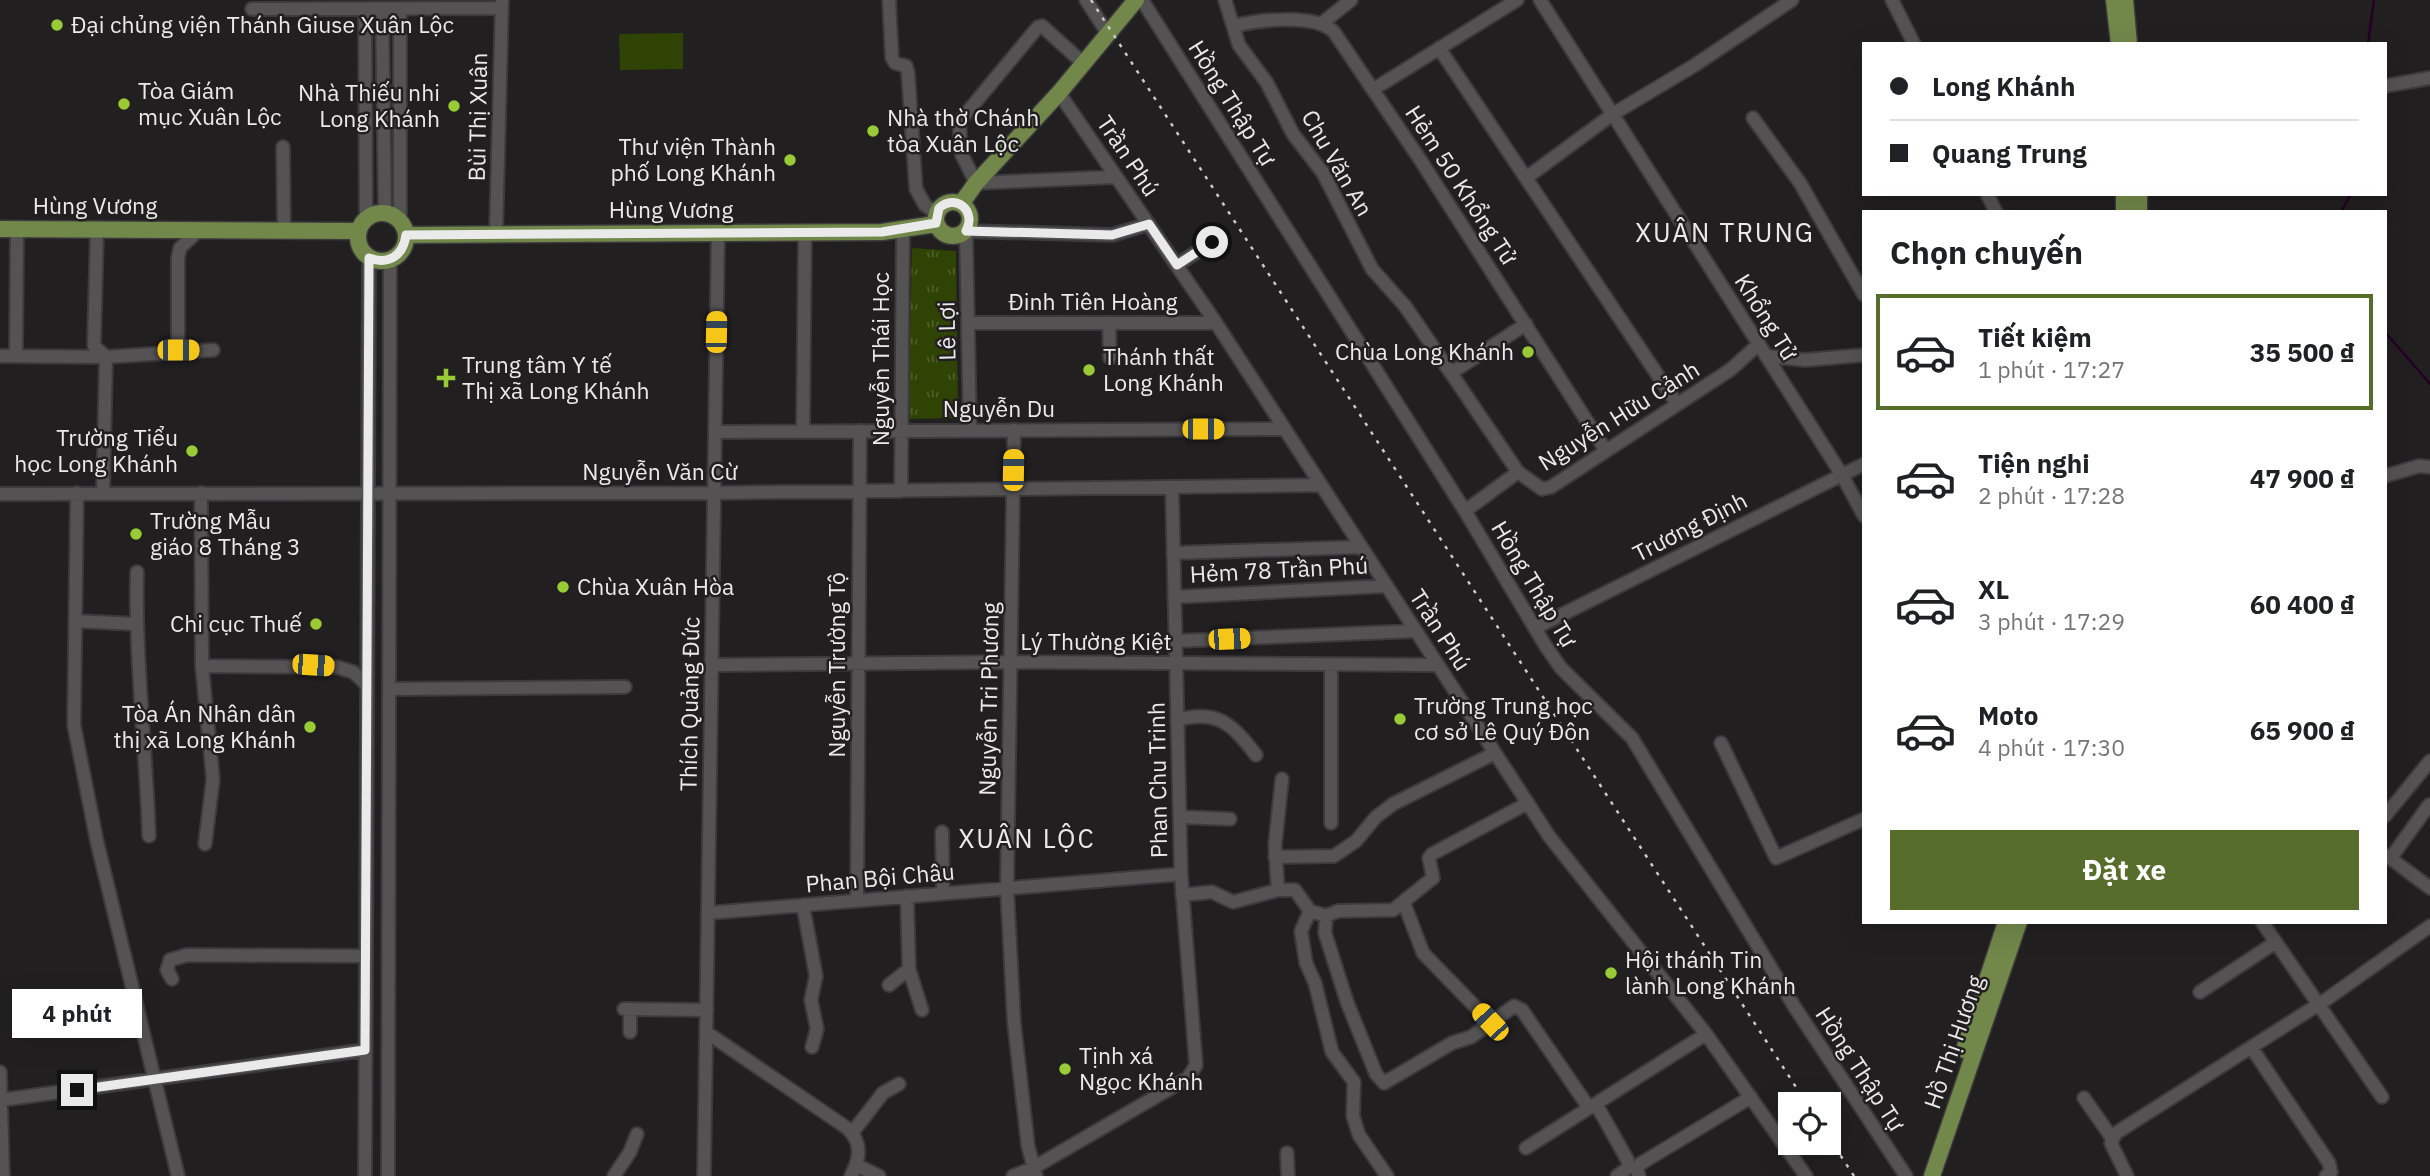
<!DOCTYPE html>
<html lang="vi">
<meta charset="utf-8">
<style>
:root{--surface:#fff;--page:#f6f6f6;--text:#202124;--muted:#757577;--line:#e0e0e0;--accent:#566d2c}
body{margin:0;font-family:"IBM Plex Sans",sans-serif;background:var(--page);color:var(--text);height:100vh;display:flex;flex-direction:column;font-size:26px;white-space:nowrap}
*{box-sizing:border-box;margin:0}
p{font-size:23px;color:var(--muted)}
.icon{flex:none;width:38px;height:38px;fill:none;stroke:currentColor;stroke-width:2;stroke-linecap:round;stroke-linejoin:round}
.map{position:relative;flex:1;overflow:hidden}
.drawer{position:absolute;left:1862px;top:210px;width:525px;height:714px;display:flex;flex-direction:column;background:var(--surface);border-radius:0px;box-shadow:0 7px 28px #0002}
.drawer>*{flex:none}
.hud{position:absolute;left:1862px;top:42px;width:525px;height:154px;border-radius:0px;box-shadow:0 7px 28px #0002;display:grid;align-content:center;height:154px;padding:0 28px;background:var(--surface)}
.buttons{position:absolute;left:1778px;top:1092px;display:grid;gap:14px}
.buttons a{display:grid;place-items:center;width:63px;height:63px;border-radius:0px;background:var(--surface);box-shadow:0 7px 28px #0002;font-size:35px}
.end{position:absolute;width:32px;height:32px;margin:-16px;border:9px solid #ebeaeb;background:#111;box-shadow:0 0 0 4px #111}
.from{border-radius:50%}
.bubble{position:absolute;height:49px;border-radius:0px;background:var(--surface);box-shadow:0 7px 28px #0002;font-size:23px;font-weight:700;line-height:49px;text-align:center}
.car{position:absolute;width:21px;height:42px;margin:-21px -10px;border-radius:9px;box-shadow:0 0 5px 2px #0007;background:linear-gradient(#f5c518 24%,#345 0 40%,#f5c518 0 76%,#345 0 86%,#f5c518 0)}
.hud b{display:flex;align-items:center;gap:24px;height:66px;font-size:26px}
.hud b+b{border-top:2px solid var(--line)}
.hud i{width:18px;height:18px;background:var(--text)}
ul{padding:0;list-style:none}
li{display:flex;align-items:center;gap:21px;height:116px;margin:0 14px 10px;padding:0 14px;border:4px solid transparent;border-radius:0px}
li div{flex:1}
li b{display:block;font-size:26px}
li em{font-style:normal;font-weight:700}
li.selected{border-color:var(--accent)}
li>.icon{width:63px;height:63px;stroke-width:1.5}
h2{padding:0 28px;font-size:32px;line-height:84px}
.cta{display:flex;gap:14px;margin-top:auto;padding:14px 28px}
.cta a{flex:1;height:80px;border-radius:0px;background:var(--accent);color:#fff;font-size:28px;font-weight:700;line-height:80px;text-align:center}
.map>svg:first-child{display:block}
</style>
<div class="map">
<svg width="2430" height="1176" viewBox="0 0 2430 1176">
<defs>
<pattern id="grass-tufts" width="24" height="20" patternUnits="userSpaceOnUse" patternTransform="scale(1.75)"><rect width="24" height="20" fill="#2f4304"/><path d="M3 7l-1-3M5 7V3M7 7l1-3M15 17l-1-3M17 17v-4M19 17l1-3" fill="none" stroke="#4d5e29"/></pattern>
</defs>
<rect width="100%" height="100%" fill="#221f21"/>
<path fill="url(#grass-tufts)" d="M912 248 956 251 958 418 908 419Z"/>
<path fill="#2f4304" d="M683 33V69L620 70 619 34Z"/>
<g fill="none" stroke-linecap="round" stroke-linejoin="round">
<path stroke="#240025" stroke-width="2.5" d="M2368 44 2374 0
M2341 212 2351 194
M2385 332 2430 384"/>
<g stroke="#3c3a3c" stroke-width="16">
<path id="minor" d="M889 0 892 58 895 63 906 66 908 73 916 189 925 205 936 213
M1086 0 1108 34
M1142 0 1465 511 1545 645 1561 668 1632 738 1794 1006 1906 1176
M1225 0 1239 45 1267 83 1293 134 1323 173 1372 269 1405 306 1451 373
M1540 0 1842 475 1864 516
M1892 0 1914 44
M252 9 502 8
M365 10 366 219
M382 10 385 213
M1321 24 1351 0
M1233 26C1258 20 1315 13 1334 32L1421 161 1606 451
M1439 48 1677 404
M1083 63 1042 26 1038 27 959 122 962 155 976 183 1116 177
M2385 86 2430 78
M1374 89 1517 0
M1059 93 1216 323 1549 836 1706 1034 1806 1176
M1753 118 1800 183 1864 295
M283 147 284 230
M1526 178 1613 114 1695 65 1792 0
M1987 194 1996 212
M400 221V10
M97 229 94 346 106 357 103 493
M496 234 502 0
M1177 265 1212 242
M969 323H1216
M1109 323 1110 358
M178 350V258L180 248 199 230
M0 356 106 357 213 350
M16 356 17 229
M1766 356 1805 360 1864 355
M970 430 966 231 1112 235 1149 224
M1014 430 1007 888 1014 1022 1028 1146 1036 1176
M803 431 805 232
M715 432 1284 429
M1518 472 1451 373 1526 324
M2385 476 2419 466 2430 467
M901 491 903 228
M77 493 74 725 97 842 178 1176
M201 493 202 666 213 779 205 844
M0 494 714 493 1321 485
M1465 511 1518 472 1542 489 1551 487 1730 370 1759 344
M1173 553 1361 547
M137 572C135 660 146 748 149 836
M1174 597 1386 586
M75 621 136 624
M1535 628 1864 464
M1175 641 1416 631
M712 665 1011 662 1437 665
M202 666 337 667 353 672 367 685
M389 689 625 687
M1177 720C1218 709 1232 724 1256 755
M1721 743 1776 858 1864 819
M2385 816 2430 761
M1180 817 1230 819
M1331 823V665
M942 832 943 893
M2386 855 2430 888
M1275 857 1334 856 1356 841 1376 817 1393 804 1495 753
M2390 859 2429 805
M1278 890 1275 845 1282 779
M1182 895 1212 892 1233 902 1278 890H1295L1310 911
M907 896 909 969 922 1010
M857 900 860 431
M1404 903 1423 953 1490 1022
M803 905 816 976 811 1000 817 1029 812 1047
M708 913 1181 874
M1326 916 1325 933 1347 1002 1376 1074 1384 1083 1452 1043 1471 1037 1514 1006 1522 1010 1589 1108 1706 1034
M2262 922 2382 1097
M172 979 167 970 170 960 187 955 366 956
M889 985 909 969
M2200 992 2276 942
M624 1009 707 1010
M630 1009V1032
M706 1032 847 1128C863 1143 860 1158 851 1176
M2251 1047 2329 1163 2331 1172 2326 1176
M0 1072 3 1176
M2084 1098 2112 1138
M1 1100 365 1050
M1596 1104 1628 1161V1168L1617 1176
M852 1133 883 1093 899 1084
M1526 1148 1589 1108
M1287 1153 1288 1176
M856 1165 879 1176
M365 1176 369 258
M388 1176 390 260
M614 1176 630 1152 637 1134
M704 1176 718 232
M1013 1176 1033 1168 1188 1078 1196 1065 1181 874 1172 487
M1387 1176 1359 1135 1353 1116 1354 1082 1332 1052 1315 983 1306 963 1301 931 1310 911 1326 916 1338 911 1393 910 1433 878 1429 858 1432 854 1528 803
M1639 1176 1637 1169 1640 1164 1751 1097
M2127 1176 2111 1143 2116 1133 2327 999 2430 926"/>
</g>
<g stroke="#3c3a3c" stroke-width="19">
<path id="major" d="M2114 0 2119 44
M2125 0 2129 44
M2124 194V212
M2139 194V212
M936 219a17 17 0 1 1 34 0a17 17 0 1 1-34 0Z
M961 204 976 183 1059 93 1136 0
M358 237a24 24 0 1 1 48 0a24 24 0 1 1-48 0Z
M0 229 358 231
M406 235 882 232 936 224
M1964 1050 2006 922
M1932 1176 2019 922"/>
</g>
<use href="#minor" stroke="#555254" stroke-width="12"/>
<use href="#major" stroke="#72884a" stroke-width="16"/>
<path stroke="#cac9ca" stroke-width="2.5" stroke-dasharray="3.5 7" stroke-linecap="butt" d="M1091 0 1807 1104
M1829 1138 1854 1176"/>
</g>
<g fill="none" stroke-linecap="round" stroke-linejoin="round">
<path stroke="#ebeaeb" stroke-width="9" d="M77 1090 365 1050 369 258C389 265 403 256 406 235L882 232 936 223 939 208C956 193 977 211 966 231L1112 235 1149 224 1177 265 1212 242"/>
</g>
<g fill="#99cb36" stroke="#221f21" stroke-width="2.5">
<circle cx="57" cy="25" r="7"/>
<circle cx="124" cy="104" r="7"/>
<circle cx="454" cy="106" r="7"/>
<circle cx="873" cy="131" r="7"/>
<circle cx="790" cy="160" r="7"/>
<circle cx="1528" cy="352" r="7"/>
<circle cx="1089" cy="370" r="7"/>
<path d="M442.5 367.5h7v7h7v7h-7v7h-7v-7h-7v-7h7z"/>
<circle cx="192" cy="451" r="7"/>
<circle cx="136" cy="534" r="7"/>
<circle cx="563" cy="587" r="7"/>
<circle cx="316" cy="624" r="7"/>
<circle cx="1400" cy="719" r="7"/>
<circle cx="310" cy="727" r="7"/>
<circle cx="1611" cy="973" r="7"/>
<circle cx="1065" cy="1069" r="7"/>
</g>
<g text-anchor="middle" stroke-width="5" stroke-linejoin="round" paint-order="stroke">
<g font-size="23" fill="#ebeaeb" stroke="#221f21" text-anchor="start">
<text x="71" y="33">Đại chủng viện Thánh Giuse Xuân Lộc</text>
<text x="138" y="99">Tòa Giám<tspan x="138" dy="26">mục Xuân Lộc</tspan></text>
<text x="440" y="101" text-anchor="end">Nhà Thiếu nhi<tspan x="440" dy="26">Long Khánh</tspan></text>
<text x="887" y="126">Nhà thờ Chánh<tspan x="887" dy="26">tòa Xuân Lộc</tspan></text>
<text x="776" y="155" text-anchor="end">Thư viện Thành<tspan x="776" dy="26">phố Long Khánh</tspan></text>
<text x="1514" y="360" text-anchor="end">Chùa Long Khánh</text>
<text x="1103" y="365">Thánh thất<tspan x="1103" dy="26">Long Khánh</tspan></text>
<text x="462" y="373">Trung tâm Y tế<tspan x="462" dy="26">Thị xã Long Khánh</tspan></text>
<text x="178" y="446" text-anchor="end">Trường Tiểu<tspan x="178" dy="26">học Long Khánh</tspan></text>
<text x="150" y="529">Trường Mẫu<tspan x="150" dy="26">giáo 8 Tháng 3</tspan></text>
<text x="577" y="595">Chùa Xuân Hòa</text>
<text x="302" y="632" text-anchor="end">Chi cục Thuế</text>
<text x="1414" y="714">Trường Trung học<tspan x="1414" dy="26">cơ sở Lê Quý Đôn</tspan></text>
<text x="296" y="722" text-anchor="end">Tòa Án Nhân dân<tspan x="296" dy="26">thị xã Long Khánh</tspan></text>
<text x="1625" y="968">Hội thánh Tin<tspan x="1625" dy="26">lành Long Khánh</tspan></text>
<text x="1079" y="1064">Tịnh xá<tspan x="1079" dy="26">Ngọc Khánh</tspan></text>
</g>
<g font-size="23" fill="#ebeaeb" stroke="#221f21">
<text transform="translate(1232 103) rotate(58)" y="8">Hồng Thập Tự</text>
<text transform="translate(478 117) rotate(-89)" y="8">Bùi Thị Xuân</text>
<text transform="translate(1128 156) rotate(56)" y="8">Trần Phú</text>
<text transform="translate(1337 163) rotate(60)" y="8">Chu Văn An</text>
<text transform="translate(1461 185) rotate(57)" y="8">Hẻm 50 Khổng Tử</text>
<text x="95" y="214">Hùng Vương</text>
<text x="671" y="218">Hùng Vương</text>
<text x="1093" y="310">Đinh Tiên Hoàng</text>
<text transform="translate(1766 317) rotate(58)" y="8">Khổng Tử</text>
<text transform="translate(947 331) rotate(-91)" y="8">Lê Lợi</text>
<text transform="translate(881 359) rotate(-90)" y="8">Nguyễn Thái Học</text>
<text x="999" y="417">Nguyễn Du</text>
<text transform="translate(1619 416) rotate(-32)" y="8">Nguyễn Hữu Cảnh</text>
<text x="660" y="480">Nguyễn Văn Cừ</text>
<text transform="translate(1690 527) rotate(-27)" y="8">Trương Định</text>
<text transform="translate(1279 570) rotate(-3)" y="8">Hẻm 78 Trần Phú</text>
<text transform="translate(1534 584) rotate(59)" y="8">Hồng Thập Tự</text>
<text transform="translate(1440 630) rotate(57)" y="8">Trần Phú</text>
<text x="1096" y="650">Lý Thường Kiệt</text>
<text transform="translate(837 665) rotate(-90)" y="8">Nguyễn Trường Tộ</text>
<text transform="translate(989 699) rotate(-89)" y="8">Nguyễn Tri Phương</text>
<text transform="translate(690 704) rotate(-89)" y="8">Thích Quảng Đức</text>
<text transform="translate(1158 780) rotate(-91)" y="8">Phan Chu Trinh</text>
<text transform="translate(880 878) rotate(-5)" y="8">Phan Bội Châu</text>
<text transform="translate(1954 1042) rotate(-71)" y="8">Hồ Thị Hương</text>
<text transform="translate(1860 1069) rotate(57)" y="8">Hồng Thập Tự</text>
</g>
<g font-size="26" letter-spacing="2" fill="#ebeaeb" stroke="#221f21">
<text x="1725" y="242">XUÂN TRUNG</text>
<text x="1027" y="848">XUÂN LỘC</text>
</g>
</g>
</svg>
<div class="buttons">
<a><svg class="icon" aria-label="locate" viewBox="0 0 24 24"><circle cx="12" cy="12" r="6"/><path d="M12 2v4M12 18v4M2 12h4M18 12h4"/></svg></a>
</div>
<i class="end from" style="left:1212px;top:242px"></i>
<i class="end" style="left:77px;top:1090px"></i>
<div class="bubble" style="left:12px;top:989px;width:130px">4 phút</div>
<i class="car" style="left:716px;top:332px;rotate:1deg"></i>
<i class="car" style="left:178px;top:350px;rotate:90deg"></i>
<i class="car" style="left:1203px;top:429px;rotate:90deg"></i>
<i class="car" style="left:1013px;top:470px;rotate:1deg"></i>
<i class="car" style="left:1229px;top:639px;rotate:88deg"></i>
<i class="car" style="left:313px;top:665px;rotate:94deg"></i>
<i class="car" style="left:1490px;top:1022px;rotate:317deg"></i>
<div class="hud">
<b><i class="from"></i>Long Khánh</b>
<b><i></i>Quang Trung</b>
</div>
<section class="drawer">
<h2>Chọn chuyến</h2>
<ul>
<li class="selected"><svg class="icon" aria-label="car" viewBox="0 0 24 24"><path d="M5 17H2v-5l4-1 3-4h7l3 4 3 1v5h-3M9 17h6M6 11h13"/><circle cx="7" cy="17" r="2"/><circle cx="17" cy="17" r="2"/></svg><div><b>Tiết kiệm</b><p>1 phút · 17:27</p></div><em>35 500 ₫</em></li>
<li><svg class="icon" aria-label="car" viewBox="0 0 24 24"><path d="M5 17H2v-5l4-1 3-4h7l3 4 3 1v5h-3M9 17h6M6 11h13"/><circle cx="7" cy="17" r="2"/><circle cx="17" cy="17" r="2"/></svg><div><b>Tiện nghi</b><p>2 phút · 17:28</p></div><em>47 900 ₫</em></li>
<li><svg class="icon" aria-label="car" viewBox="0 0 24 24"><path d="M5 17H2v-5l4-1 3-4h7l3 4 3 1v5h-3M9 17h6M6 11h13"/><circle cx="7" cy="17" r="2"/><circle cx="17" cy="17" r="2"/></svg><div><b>XL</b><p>3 phút · 17:29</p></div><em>60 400 ₫</em></li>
<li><svg class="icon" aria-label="car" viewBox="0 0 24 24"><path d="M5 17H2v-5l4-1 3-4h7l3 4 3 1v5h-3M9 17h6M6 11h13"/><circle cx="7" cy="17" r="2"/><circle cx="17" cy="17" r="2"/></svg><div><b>Moto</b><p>4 phút · 17:30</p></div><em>65 900 ₫</em></li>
</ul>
<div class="cta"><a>Đặt xe</a></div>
</section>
</div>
